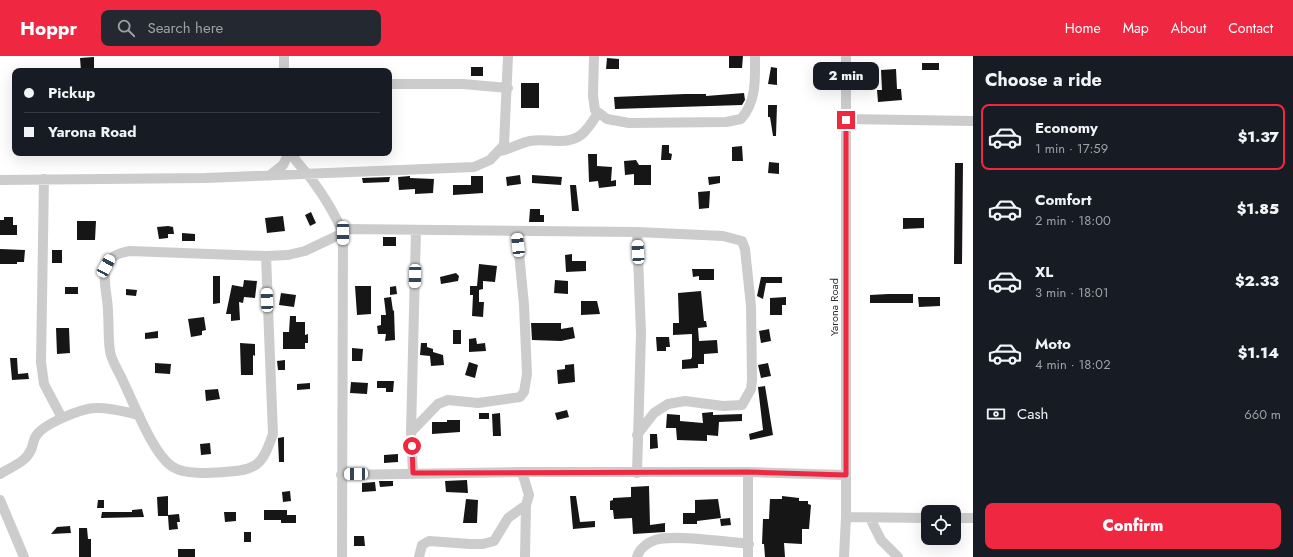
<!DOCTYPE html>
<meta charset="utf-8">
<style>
:root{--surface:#171b24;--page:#242831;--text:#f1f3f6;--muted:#9ea1a6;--line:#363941;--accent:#ef2741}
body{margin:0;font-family:Jost,sans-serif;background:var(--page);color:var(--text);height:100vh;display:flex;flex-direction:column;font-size:15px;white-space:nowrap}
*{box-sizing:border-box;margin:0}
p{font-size:13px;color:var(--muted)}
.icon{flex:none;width:22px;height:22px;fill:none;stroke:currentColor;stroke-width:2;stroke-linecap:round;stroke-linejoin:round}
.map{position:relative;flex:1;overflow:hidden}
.side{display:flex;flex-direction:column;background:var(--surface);width:320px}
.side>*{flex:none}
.top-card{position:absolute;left:12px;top:12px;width:380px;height:88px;border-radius:8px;box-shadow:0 4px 16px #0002;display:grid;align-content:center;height:88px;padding:0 12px;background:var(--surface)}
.fabs{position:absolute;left:921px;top:449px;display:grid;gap:8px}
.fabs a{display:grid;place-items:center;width:40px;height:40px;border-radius:8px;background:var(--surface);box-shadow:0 4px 16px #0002;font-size:20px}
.end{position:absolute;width:18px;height:18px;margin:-9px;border:5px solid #ef2741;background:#fff;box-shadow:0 0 0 2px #fff}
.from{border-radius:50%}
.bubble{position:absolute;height:28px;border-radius:8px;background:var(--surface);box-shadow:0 4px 16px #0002;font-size:13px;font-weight:800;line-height:28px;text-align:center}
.car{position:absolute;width:12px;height:24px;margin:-12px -6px;border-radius:5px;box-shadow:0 0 3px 1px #0007;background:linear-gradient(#fff 24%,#345 0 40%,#fff 0 76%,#345 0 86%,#fff 0)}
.top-card b{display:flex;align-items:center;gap:14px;height:38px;font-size:15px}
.top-card b+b{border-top:1px solid var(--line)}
.top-card i{width:10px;height:10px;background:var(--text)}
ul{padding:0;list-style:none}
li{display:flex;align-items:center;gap:12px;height:66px;margin:0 8px 6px;padding:0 4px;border:2px solid transparent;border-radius:8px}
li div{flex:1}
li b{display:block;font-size:15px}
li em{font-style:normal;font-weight:800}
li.selected{border-color:var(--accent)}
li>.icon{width:36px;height:36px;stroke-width:1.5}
h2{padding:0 12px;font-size:18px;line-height:48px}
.pay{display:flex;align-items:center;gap:10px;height:44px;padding:0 12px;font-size:15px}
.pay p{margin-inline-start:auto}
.action{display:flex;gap:8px;margin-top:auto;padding:8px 12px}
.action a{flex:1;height:46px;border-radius:8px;background:var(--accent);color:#fff;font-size:16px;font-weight:800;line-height:46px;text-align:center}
header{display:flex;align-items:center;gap:24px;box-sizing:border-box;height:56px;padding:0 20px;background:var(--accent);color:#fff}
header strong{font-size:19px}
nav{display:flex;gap:22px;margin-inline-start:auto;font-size:14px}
.search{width:280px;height:36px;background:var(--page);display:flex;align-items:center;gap:10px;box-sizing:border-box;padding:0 14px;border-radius:8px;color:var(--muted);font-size:15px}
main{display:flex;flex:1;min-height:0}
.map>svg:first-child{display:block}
</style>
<header>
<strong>Hoppr</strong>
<div class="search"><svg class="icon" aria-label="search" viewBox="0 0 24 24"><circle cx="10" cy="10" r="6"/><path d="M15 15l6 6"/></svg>Search here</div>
<nav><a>Home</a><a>Map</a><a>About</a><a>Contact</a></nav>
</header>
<main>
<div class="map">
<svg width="973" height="501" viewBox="0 0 973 501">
<rect width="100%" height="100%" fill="#fff"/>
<path fill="#161616" d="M729 0H743L742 12H729Z
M94 1V15H81L80 2Z
M607 2 619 3V13H606Z
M922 7H939V14H922Z
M471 11H483V20H471Z
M771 11 777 12V29L768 28Z
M896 13 897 33H901L902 44 878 46 877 34H882L881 14Z
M521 27H539V52H521Z
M744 37 745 44 742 49 615 53 614 41 685 38H706V40Z
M768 49H777L776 80H773L770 61H768Z
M662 89H669V97L672 98 671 104H661Z
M742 90 743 105H732V91Z
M588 98H597V110L612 111 611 125 616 124V130L599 132 598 125 589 126Z
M636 104 639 109H651V129H634V118L625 119 624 105Z
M769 106 779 107V118L768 117Z
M955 107H963L962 208H954Z
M520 119 521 128 507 130 506 121Z
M532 119 562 121 561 129 532 127Z
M410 120V122L434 123 433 137 415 138V133L399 134 398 121Z
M471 120H483V137L453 139V129H471Z
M720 120V127L709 129 708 121Z
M390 121 389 126 363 127 362 122Z
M570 129H576L579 155H572Z
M710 135 709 152 699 153 698 136Z
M530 153H540V159H544V166H529Z
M311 156 316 167 310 170 305 159Z
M283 160 285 175 267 177 265 162Z
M4 161H13V169H17V179H0V164H4Z
M903 162H924V172L903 173Z
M77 165H96L95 184H77Z
M168 170 173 171 174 178H168V182L159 183 157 171Z
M182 177 195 178V185H182Z
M383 181H396V190H383Z
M0 193 25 194 24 206H17V208H0Z
M52 194H62V207H52Z
M572 198V205H586V215L566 216 565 199Z
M479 208 497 210 495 226 483 225V233L479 234V246H484L483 261 472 260 473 239H470V230H477Z
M692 213H714V224H699V220L693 221Z
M456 217 459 220 458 225 441 228 440 221Z
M213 220H220V247L213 248Z
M761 221H782V227H766L763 243 757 240Z
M244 224 257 225 255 242 244 241 243 247 239 246 240 264 231 265V258H226L232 229 243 231Z
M555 224 568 225V238L554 237Z
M355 230H371V258L357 259Z
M396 230 397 238 390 239V231Z
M65 231H78V238H65Z
M126 233 137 234 136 240 126 239Z
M701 235 704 265H706L707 271 698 272 699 285 717 284 718 297 704 298V308H698V312L682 313V304L691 303 692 301V278L673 279V267H679L678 237Z
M281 237 296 239 294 251 279 249Z
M888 238H913V247H870V239Z
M391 241 393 255 394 254 395 284 385 285 386 278H378L377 270 381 269V259H386L384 242Z
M786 241V249H782V259H770V242Z
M918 241H940V250L919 251Z
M581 245H597L600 258 581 259Z
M290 260H296V266H305V279L308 278V287H305V293H283V276H289Z
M204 261 206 274 202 275V279L191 281 188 263Z
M531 267H561V273L573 271 575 282 561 285 532 284Z
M56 272H69L70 297 57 298Z
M769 273 771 285 761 287 759 275Z
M453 274H461V288H453Z
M158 275V282L145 283V277Z
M656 281H669L670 291H666V295H657Z
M476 282 477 288 485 287 486 295 469 296V283Z
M240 287 255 288V300L253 299V319H241Z
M421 287H427V291L433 293V296L443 299 444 309 431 310 430 300 420 299Z
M352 292 363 293 362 305H352Z
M10 302H17L18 318 28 317 29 323 12 324Z
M285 304V314H278L277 305Z
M469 306 478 309 475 322 465 319Z
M155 307 171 308 170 318 155 317Z
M768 307 771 320 761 322 758 309Z
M574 308 575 326 558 328 557 314 565 313V309Z
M377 325H394L393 336H386V332H377Z
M351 326 368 327 367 338 350 337Z
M310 327V333L297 334V328Z
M765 330 773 379 750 384 749 378 763 374 758 331Z
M218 333 220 343 206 345 205 334Z
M567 354 569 361 557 364 555 357Z
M713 356V359L742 358V365L719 366 718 380 707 379V385L677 384 676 372H666L667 358 680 359V365L703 367 702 357Z
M479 357H489V363H479Z
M500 357 501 380H493L492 358Z
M447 364H460V376L432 378V366H447Z
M650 378H657L658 392 650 393Z
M284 381V406H279L278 384V382Z
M210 387 211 398 201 399 200 388Z
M398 398V406L384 407V399Z
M467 424 468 437 446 436 445 425Z
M379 425H393V430L380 431Z
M375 426 376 435 362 436V427Z
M649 430 650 469 665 467V476L633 478 632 462 614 463 613 454H610V445L613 444V442L631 441V431Z
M290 435 291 445 283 446 282 436Z
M168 440V459L179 458 180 466H177L178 473 169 474 168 460H158L157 441Z
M570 440H576L580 466 595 465V471L573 473Z
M782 440 799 442V445H808V448L811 449 809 473H802V488L784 487 785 501H765L764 488H762L763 463H769L770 443H782Z
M466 443 478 444 477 467H463Z
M718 443 721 462 697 465V468H683V457H695V444Z
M98 444H104V452H97Z
M142 453 144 461 101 462 102 456H132V454Z
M264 454H287V459H296V467H281V464H264Z
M224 456H236V465L225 466Z
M730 462 731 469 721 470 720 463Z
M70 470 71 477 51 478 57 471Z
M79 472H87L88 483H91V501H79Z
M244 476H251V486H244Z
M354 480H364L365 490H354Z
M178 493H195V501H178Z"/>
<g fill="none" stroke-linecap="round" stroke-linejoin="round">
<path stroke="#ccc" stroke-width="10" d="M284 0V15
M594 0 593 40 595 54 607 63 629 67 726 66 741 63C757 45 755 22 755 0
M389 28H463L508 32
M846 63 973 65
M500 95C511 93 520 87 530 85 540 83 548 85 557 85 581 86 587 74 598 57
M291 97C297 108 305 114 312 124 324 140 335 158 343 177L342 501
M269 120 283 109 289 97
M44 123 41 306 44 328 62 362
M0 124 205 122 474 111 490 104 504 89 508 0
M266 200 273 378C262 409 258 414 224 416 209 417 186 419 173 411 153 399 133 345 122 323 118 314 111 304 110 295 108 282 109 269 108 256 108 241 102 224 106 210 110 199 121 197 130 195L266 200 288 199 305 195 343 177 347 173 637 176 723 180 742 185 745 193 751 250 752 324 751 333 742 349 723 350 685 345 668 348 654 357 637 379
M411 376 438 348 448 344 478 347 520 341 524 336 527 318 524 249 517 176
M522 416 529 439 526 449 525 501
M413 417 411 376 416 174
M637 417 641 277 637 176
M0 418C12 410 24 408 31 394 33 390 33 384 36 380 43 368 82 352 96 352 110 351 125 356 139 359
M341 419 522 416H748L846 419
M0 444 24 501
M846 461 928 462
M870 462 881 484 898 501
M954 462H973
M419 501 422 489 429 485 470 488H483L494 485 508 462 526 449
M637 501C639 493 647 487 655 484 672 478 727 486 749 488
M748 501V416
M844 501 846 461V0"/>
</g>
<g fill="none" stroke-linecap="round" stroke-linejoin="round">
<path stroke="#ef2741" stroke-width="5" d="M412 390 413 417 748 416 846 419V64"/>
</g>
<g text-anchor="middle" stroke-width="4" stroke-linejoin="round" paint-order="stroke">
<g font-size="11" fill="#2f2f2f" stroke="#fff">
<text transform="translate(834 251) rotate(-90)" y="4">Yarona Road</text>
</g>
</g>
</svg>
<div class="fabs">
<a><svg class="icon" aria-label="locate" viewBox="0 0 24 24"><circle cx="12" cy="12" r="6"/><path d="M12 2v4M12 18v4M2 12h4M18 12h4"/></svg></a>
</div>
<i class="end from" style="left:412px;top:390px"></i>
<i class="end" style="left:846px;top:64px"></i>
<div class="bubble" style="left:813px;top:6px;width:66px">2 min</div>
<i class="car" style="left:343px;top:177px;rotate:180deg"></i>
<i class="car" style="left:518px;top:189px;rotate:354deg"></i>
<i class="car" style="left:638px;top:196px;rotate:357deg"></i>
<i class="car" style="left:106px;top:210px;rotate:28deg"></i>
<i class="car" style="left:415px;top:220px;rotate:181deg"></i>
<i class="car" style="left:267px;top:244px;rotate:358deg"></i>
<i class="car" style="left:356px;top:418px;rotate:269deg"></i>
<div class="top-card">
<b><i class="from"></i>Pickup</b>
<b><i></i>Yarona Road</b>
</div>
</div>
<section class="side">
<h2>Choose a ride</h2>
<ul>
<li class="selected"><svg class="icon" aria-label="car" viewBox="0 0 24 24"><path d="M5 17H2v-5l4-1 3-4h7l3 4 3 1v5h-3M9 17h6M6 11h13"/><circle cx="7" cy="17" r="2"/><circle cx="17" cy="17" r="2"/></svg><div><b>Economy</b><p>1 min · 17:59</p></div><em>$1.37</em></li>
<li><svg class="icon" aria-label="car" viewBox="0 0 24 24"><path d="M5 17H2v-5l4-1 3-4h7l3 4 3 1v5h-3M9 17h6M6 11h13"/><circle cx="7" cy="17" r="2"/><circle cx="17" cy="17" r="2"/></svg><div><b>Comfort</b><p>2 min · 18:00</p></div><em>$1.85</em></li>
<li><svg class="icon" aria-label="car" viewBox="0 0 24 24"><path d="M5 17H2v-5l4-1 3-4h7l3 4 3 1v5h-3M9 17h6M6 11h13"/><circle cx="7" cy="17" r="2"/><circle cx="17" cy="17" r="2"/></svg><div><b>XL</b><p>3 min · 18:01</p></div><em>$2.33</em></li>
<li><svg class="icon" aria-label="car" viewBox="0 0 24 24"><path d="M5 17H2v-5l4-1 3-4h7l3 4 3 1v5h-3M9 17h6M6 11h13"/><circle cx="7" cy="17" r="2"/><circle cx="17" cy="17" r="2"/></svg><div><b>Moto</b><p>4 min · 18:02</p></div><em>$1.14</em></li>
</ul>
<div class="pay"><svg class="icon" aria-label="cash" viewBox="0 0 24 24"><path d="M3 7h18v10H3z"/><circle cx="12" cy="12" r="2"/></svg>Cash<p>660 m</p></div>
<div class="action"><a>Confirm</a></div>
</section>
</main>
